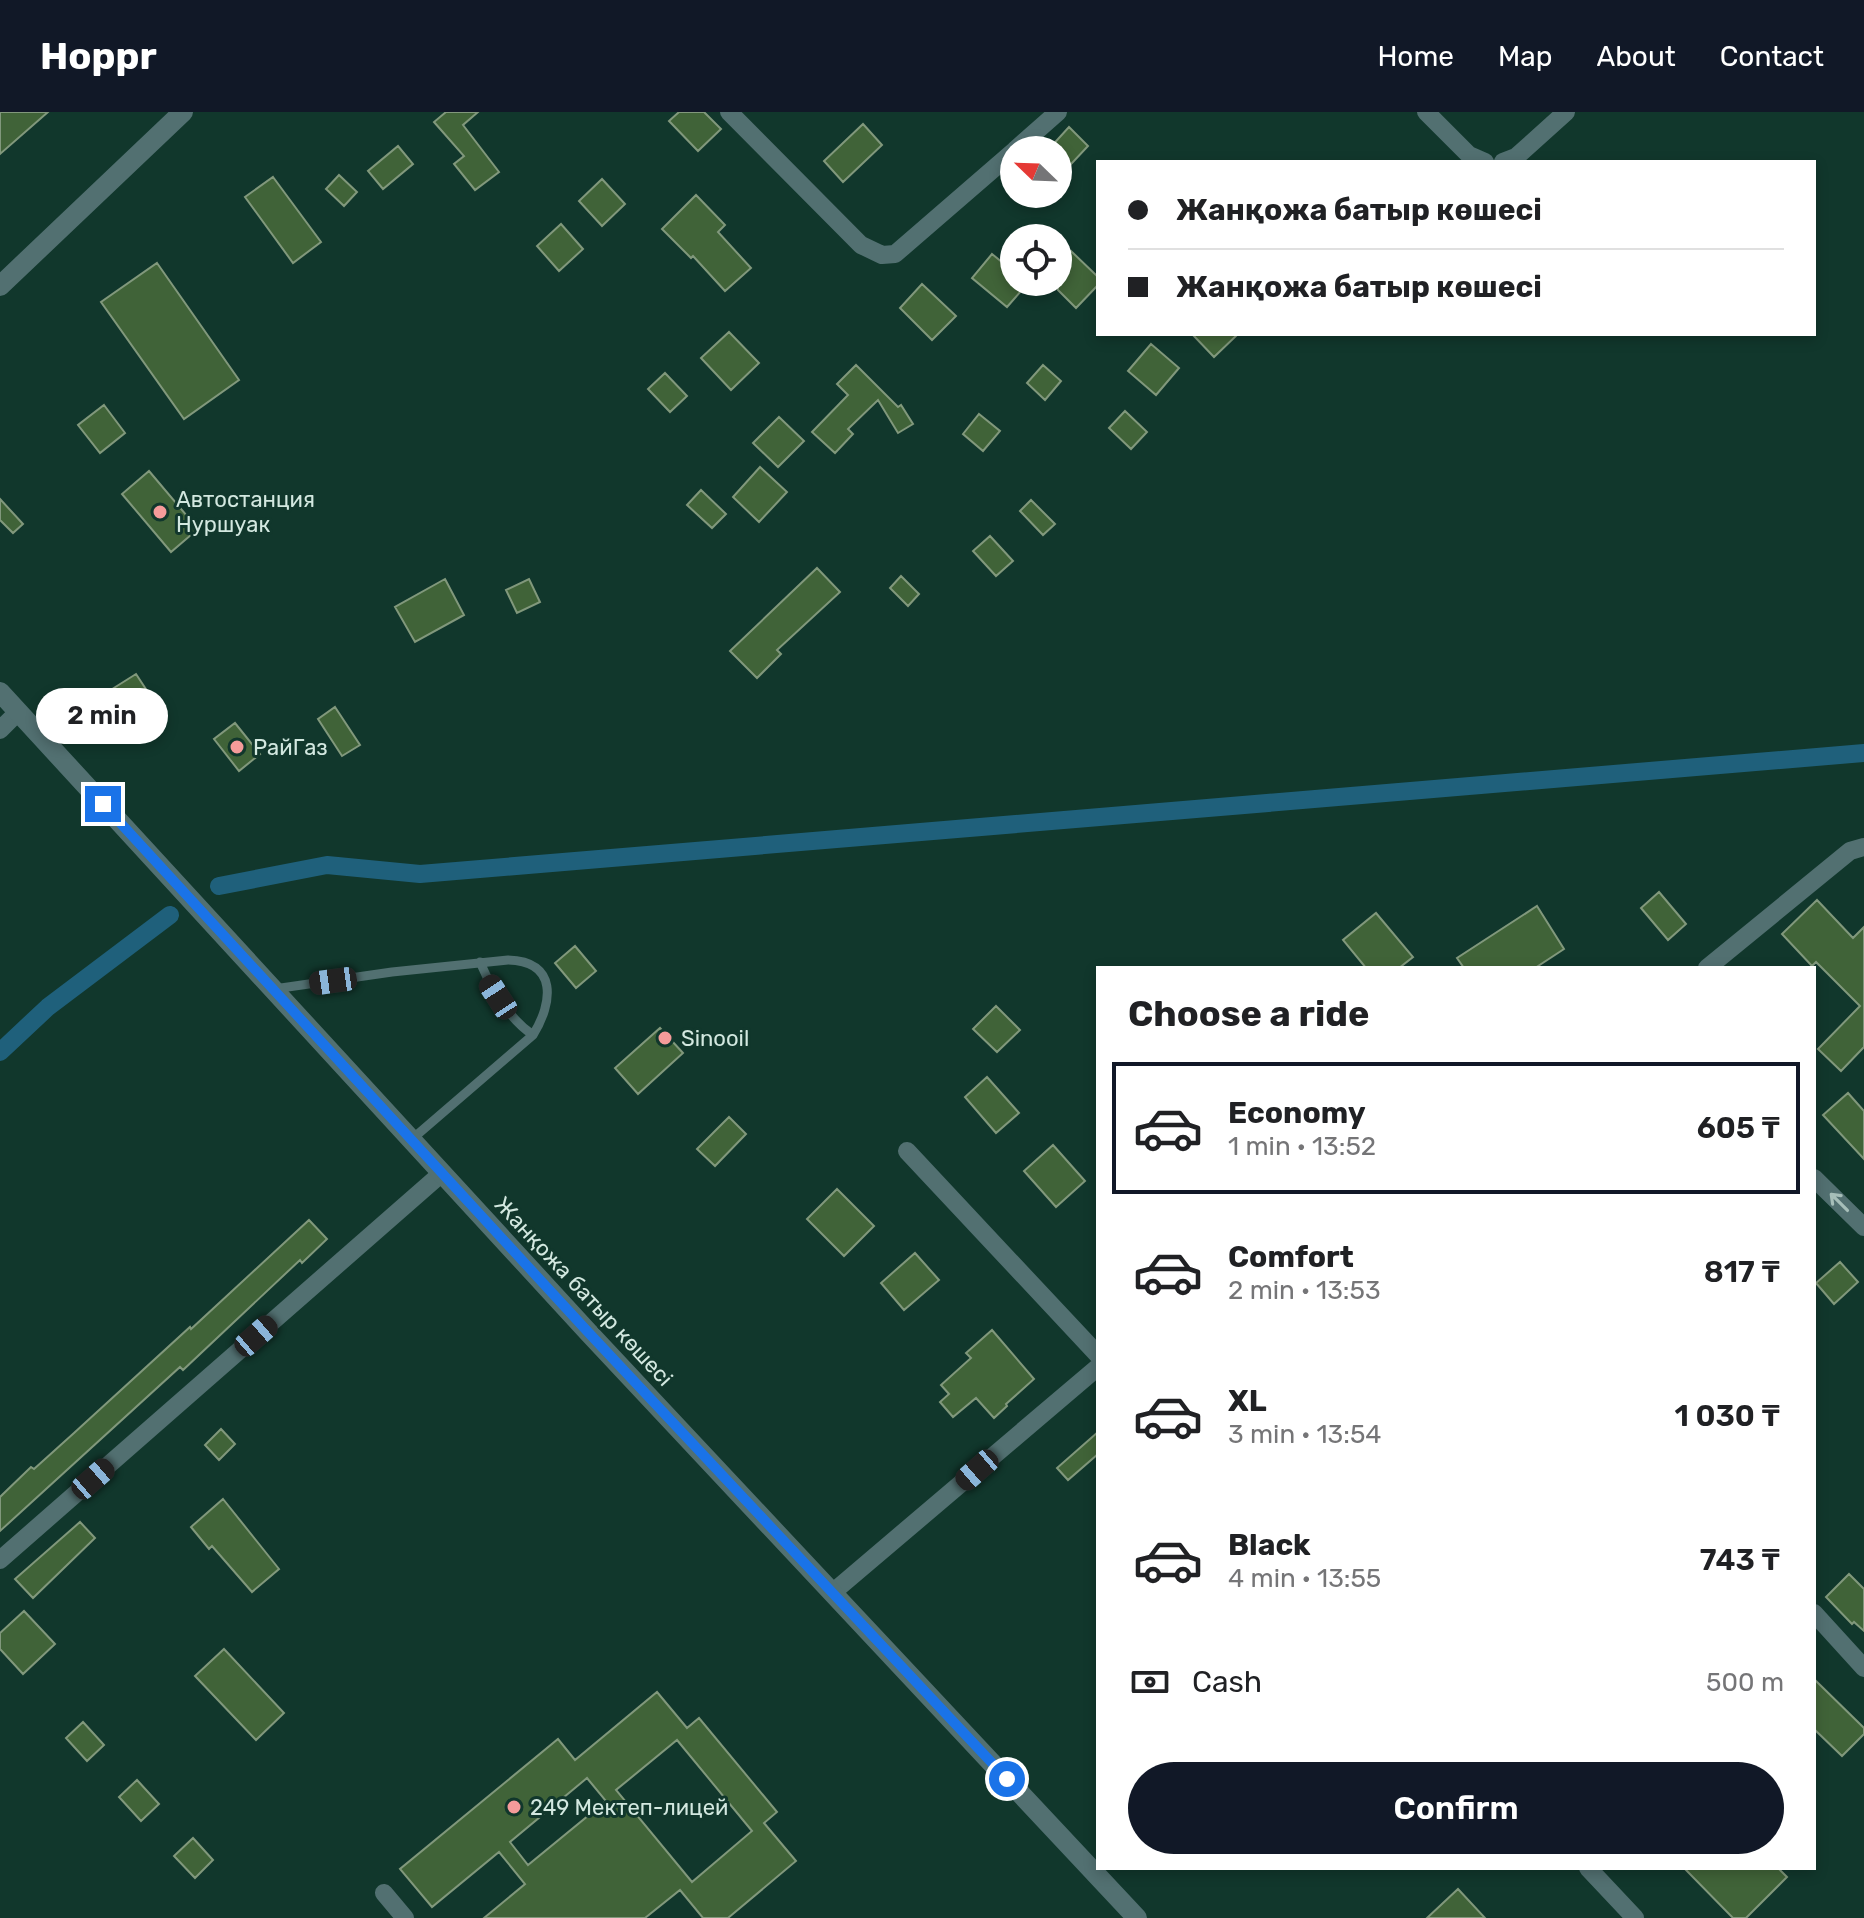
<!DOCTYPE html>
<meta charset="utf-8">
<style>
:root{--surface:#fff;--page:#f2f2f2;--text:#202124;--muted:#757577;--line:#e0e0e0;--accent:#111827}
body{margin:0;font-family:Rubik,sans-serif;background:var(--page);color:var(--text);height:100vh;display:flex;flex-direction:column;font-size:30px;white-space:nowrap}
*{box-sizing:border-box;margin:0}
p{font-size:26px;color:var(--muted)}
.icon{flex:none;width:44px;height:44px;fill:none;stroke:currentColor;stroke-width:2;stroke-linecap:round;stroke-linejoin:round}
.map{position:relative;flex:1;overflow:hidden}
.panel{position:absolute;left:1096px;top:854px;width:720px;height:904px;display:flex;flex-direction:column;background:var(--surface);border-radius:0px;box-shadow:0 4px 12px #0003}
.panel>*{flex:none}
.top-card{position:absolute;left:1096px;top:48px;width:720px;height:176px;border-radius:0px;box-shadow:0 4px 12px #0003;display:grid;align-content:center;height:176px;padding:0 32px;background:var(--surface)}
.needle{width:52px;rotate:293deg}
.fabs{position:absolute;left:1000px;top:24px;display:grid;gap:16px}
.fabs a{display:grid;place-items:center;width:72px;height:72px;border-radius:50%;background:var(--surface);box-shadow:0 4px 12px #0003;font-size:40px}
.end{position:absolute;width:36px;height:36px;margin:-18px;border:10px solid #1a73e8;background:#fff;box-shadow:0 0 0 4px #fff}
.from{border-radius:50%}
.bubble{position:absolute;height:56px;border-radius:28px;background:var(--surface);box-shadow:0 4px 12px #0003;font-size:26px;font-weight:600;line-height:56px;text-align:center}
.car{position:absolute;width:24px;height:48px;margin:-24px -12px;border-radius:10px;box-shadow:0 0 6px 2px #0007;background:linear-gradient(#222 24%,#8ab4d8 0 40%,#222 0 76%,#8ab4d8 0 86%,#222 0)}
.top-card b{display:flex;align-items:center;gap:28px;height:76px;font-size:30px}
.top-card b+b{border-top:2px solid var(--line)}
.top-card i{width:20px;height:20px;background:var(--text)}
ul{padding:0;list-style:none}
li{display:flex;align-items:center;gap:24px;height:132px;margin:0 16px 12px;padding:0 16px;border:4px solid transparent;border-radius:0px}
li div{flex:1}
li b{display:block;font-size:30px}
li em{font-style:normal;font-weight:600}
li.on{border-color:var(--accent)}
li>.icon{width:72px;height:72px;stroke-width:1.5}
h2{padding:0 32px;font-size:36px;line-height:96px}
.pay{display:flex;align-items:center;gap:20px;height:88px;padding:0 32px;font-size:30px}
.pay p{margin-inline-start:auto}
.button{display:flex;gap:16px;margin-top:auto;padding:16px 32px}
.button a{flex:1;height:92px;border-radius:48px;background:var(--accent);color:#fff;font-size:32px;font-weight:600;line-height:92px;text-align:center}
header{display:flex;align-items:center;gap:48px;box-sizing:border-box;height:112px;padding:0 40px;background:var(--accent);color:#fff}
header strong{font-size:38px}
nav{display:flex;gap:44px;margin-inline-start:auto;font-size:28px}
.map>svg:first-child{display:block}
</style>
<header>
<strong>Hoppr</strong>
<nav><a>Home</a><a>Map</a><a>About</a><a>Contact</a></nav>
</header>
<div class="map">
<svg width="1864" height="1806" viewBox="0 0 1864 1806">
<rect width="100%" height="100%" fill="#11372c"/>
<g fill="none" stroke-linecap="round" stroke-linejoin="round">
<path stroke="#1f607b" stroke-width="18" d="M219 774 327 753 420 762 1864 641
M0 940 48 895 170 803"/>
</g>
<path fill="#406338" stroke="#81987c" stroke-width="2" fill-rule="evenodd" d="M0 0H48L0 42Z
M446 0H478L463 13 499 60 475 78 454 52 464 44 434 10Z
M679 0H704L721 17 698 39 669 9Z
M863 12 882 33 843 70 824 49Z
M1069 15 1088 34 1058 66V38H1048Z
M398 34 413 52 383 77 368 59Z
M339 63 357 80 344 94 326 77Z
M273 65 321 130 293 151 245 85Z
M602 67 625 92 602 114 579 89Z
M696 83 725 113 718 120 751 156 725 179 693 144 691 146 662 117Z
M561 112 583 137 559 159 537 134Z
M1071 139 1098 165V173L1076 196 1058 178V153Z
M992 142 1014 160V170H1029L1007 195 972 166Z
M157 151 239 268 184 307 101 190Z
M922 172 956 204 932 228 900 196Z
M729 220 759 251 731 278 701 246Z
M1192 222H1238L1214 245Z
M1151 232 1179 256 1156 283 1128 259Z
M856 253 898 295 901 293 913 312 898 321 878 288 848 317 853 322 835 341 812 320 848 283 837 272Z
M1043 253 1061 269 1045 288 1027 271Z
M665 261 687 284 670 300 648 277Z
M104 293 125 321 100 341 78 313Z
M1125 299 1147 320 1131 337 1109 316Z
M979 302 1000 319 983 339 963 322Z
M779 305 804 329 778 355 753 331Z
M760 355 787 380 759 410 733 385Z
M149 359 198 417 171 440 122 382Z
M701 378 726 402 712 416 687 393Z
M0 387 23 412 13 421 0 408Z
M1031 388 1055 412 1043 423 1020 399Z
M990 424 1013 449 996 464 973 439Z
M817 456 840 480 777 538 781 542 757 566 730 539Z
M901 464 919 482 908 494 890 476Z
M445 467 464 503 415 530 395 495Z
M529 467 540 490 517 501 506 478Z
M136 562 157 594 111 623 90 591Z
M335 595 360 633 342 644 318 607Z
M235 611 260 642 239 659 214 627Z
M1659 780 1686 812 1668 828 1641 796Z
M1817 788 1853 826 1864 815V935L1841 959 1818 937 1860 894 1816 850 1812 854 1782 822Z
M1537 794 1564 837 1535 856H1464L1457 846Z
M1376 801 1413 845 1399 856H1366L1343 828Z
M575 834 596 859 576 876 555 851Z
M996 894 1020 918 997 940 973 917Z
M660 916 683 941 638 982 615 956Z
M987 965 1019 1001 996 1021 965 985Z
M1848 981 1864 999V1047L1823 1003Z
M729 1005 746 1022 715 1054 697 1037Z
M1053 1033 1085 1069 1056 1095 1024 1059Z
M837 1077 874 1114 844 1144 807 1107Z
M309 1108 327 1127 302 1151 300 1148 183 1258 180 1255 0 1419V1385L31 1355 34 1357 74 1321 190 1215 191 1217Z
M915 1141 939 1168 904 1198 881 1171Z
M1840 1150 1858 1170 1834 1192 1816 1171Z
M992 1218 1034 1267 1006 1292 1007 1294 994 1306 976 1286 953 1305 940 1290 949 1282 941 1273 971 1246 966 1241Z
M221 1317 235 1332 219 1348 205 1333Z
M1098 1320V1342L1068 1368 1057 1356Z
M223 1387 279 1457 252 1480 212 1434 209 1437 191 1415Z
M80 1410 95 1426 33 1486 15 1467Z
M1849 1462 1864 1477V1519L1854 1510 1852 1512 1826 1485Z
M24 1499 55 1532 23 1562 0 1537V1521Z
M224 1537 284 1601 256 1628 195 1564Z
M1814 1567 1864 1616V1622L1842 1644 1814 1617Z
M657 1580 687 1616 699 1606 777 1700 764 1711 796 1749 728 1806H703L680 1778 645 1806H484L525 1772 499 1740 432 1795 400 1757 558 1627 575 1648ZM677 1628 752 1719 692 1770 616 1678ZM587 1666 606 1689 528 1753 510 1730Z
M83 1610 104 1633 87 1649 66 1626Z
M137 1668 159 1692 141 1709 119 1685Z
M193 1726 213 1748 195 1766 174 1744Z
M1684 1756H1778L1787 1765 1746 1806H1733Z
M1458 1777 1485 1806H1427Z"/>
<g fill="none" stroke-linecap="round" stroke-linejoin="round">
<path stroke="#527071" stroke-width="9" d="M480 850C492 878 508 906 533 923
M274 877 392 860 508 848C558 849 553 891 533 923L411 1028"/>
<path stroke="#527071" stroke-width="18" d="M729 0 861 133 882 143 895 142 1014 39
M1426 0 1469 43 1485 50
M1015 38 1058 0
M1503 50 1516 45 1566 0
M0 618 18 600
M1707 856 1850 739 1864 735
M907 1039 1098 1243
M1814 1066 1864 1115
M0 1448 442 1061
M832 1481 1098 1255
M1814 1501 1864 1556
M1588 1756 1635 1806
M384 1781 405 1806"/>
<path stroke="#527071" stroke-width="20" d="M0 174 183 0
M0 580 588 1220 1137 1806"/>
</g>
<defs><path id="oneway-shaft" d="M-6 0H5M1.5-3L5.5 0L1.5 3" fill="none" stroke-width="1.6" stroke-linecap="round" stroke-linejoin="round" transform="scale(2)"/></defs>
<use stroke="#a6beb9" href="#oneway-shaft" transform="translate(1839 1090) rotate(-135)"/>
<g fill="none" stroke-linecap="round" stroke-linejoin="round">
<path stroke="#1a73e8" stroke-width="10" d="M103 692 588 1220 1007 1667"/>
</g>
<g fill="#f59b9a" stroke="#11372c" stroke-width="3">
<circle cx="160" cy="400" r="8"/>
<circle cx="237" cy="635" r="8"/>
<circle cx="665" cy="926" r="8"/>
<circle cx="514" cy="1695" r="8"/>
</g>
<g text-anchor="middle" stroke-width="6" stroke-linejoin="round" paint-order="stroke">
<g font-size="22" fill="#d3e8e0" stroke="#11372c" text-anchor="start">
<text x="176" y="395">Автостанция<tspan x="176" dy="25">Нуршуак</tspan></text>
<text x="253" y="643">РайГаз</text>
<text x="681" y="934">Sinooil</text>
<text x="530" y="1703">249 Мектеп-лицей</text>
</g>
<g font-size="22" fill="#d3e8e0" stroke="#11372c">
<text transform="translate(584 1179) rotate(47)" y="8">Жанқожа батыр көшесі</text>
</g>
</g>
</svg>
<div class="fabs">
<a><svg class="needle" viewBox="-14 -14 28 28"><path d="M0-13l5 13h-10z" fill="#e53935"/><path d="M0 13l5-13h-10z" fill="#757577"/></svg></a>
<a><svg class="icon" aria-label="locate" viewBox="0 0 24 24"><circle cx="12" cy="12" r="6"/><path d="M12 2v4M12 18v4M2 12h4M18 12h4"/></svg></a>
</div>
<i class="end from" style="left:1007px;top:1667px"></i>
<i class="end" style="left:103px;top:692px"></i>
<div class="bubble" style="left:36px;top:576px;width:132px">2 min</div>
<i class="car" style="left:333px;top:869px;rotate:262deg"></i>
<i class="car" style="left:498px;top:885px;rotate:327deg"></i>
<i class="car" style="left:256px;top:1224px;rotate:49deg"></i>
<i class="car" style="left:977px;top:1358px;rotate:229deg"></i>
<i class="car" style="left:93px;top:1367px;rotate:49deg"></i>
<div class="top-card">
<b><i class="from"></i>Жанқожа батыр көшесі</b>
<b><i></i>Жанқожа батыр көшесі</b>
</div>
<section class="panel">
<h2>Choose a ride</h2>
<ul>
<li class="on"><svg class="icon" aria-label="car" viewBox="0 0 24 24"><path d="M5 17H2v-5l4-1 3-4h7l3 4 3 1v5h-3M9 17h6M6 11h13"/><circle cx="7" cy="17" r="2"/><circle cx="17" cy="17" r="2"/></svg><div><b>Economy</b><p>1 min · 13:52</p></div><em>605 ₸</em></li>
<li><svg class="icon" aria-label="car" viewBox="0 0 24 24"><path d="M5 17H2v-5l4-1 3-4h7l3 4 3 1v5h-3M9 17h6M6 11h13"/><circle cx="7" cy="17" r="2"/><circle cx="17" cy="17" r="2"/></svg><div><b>Comfort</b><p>2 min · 13:53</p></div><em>817 ₸</em></li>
<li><svg class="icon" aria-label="car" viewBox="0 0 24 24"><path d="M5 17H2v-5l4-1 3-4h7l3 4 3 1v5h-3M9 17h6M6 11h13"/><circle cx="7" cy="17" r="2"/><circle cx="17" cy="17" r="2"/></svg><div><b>XL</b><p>3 min · 13:54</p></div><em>1 030 ₸</em></li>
<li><svg class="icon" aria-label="car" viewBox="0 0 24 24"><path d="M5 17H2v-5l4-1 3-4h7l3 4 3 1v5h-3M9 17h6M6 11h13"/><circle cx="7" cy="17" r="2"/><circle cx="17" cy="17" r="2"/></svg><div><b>Black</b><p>4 min · 13:55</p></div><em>743 ₸</em></li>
</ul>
<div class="pay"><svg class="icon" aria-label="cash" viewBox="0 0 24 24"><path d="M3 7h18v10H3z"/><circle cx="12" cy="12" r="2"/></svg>Cash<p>500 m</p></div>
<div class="button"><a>Confirm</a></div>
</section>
</div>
